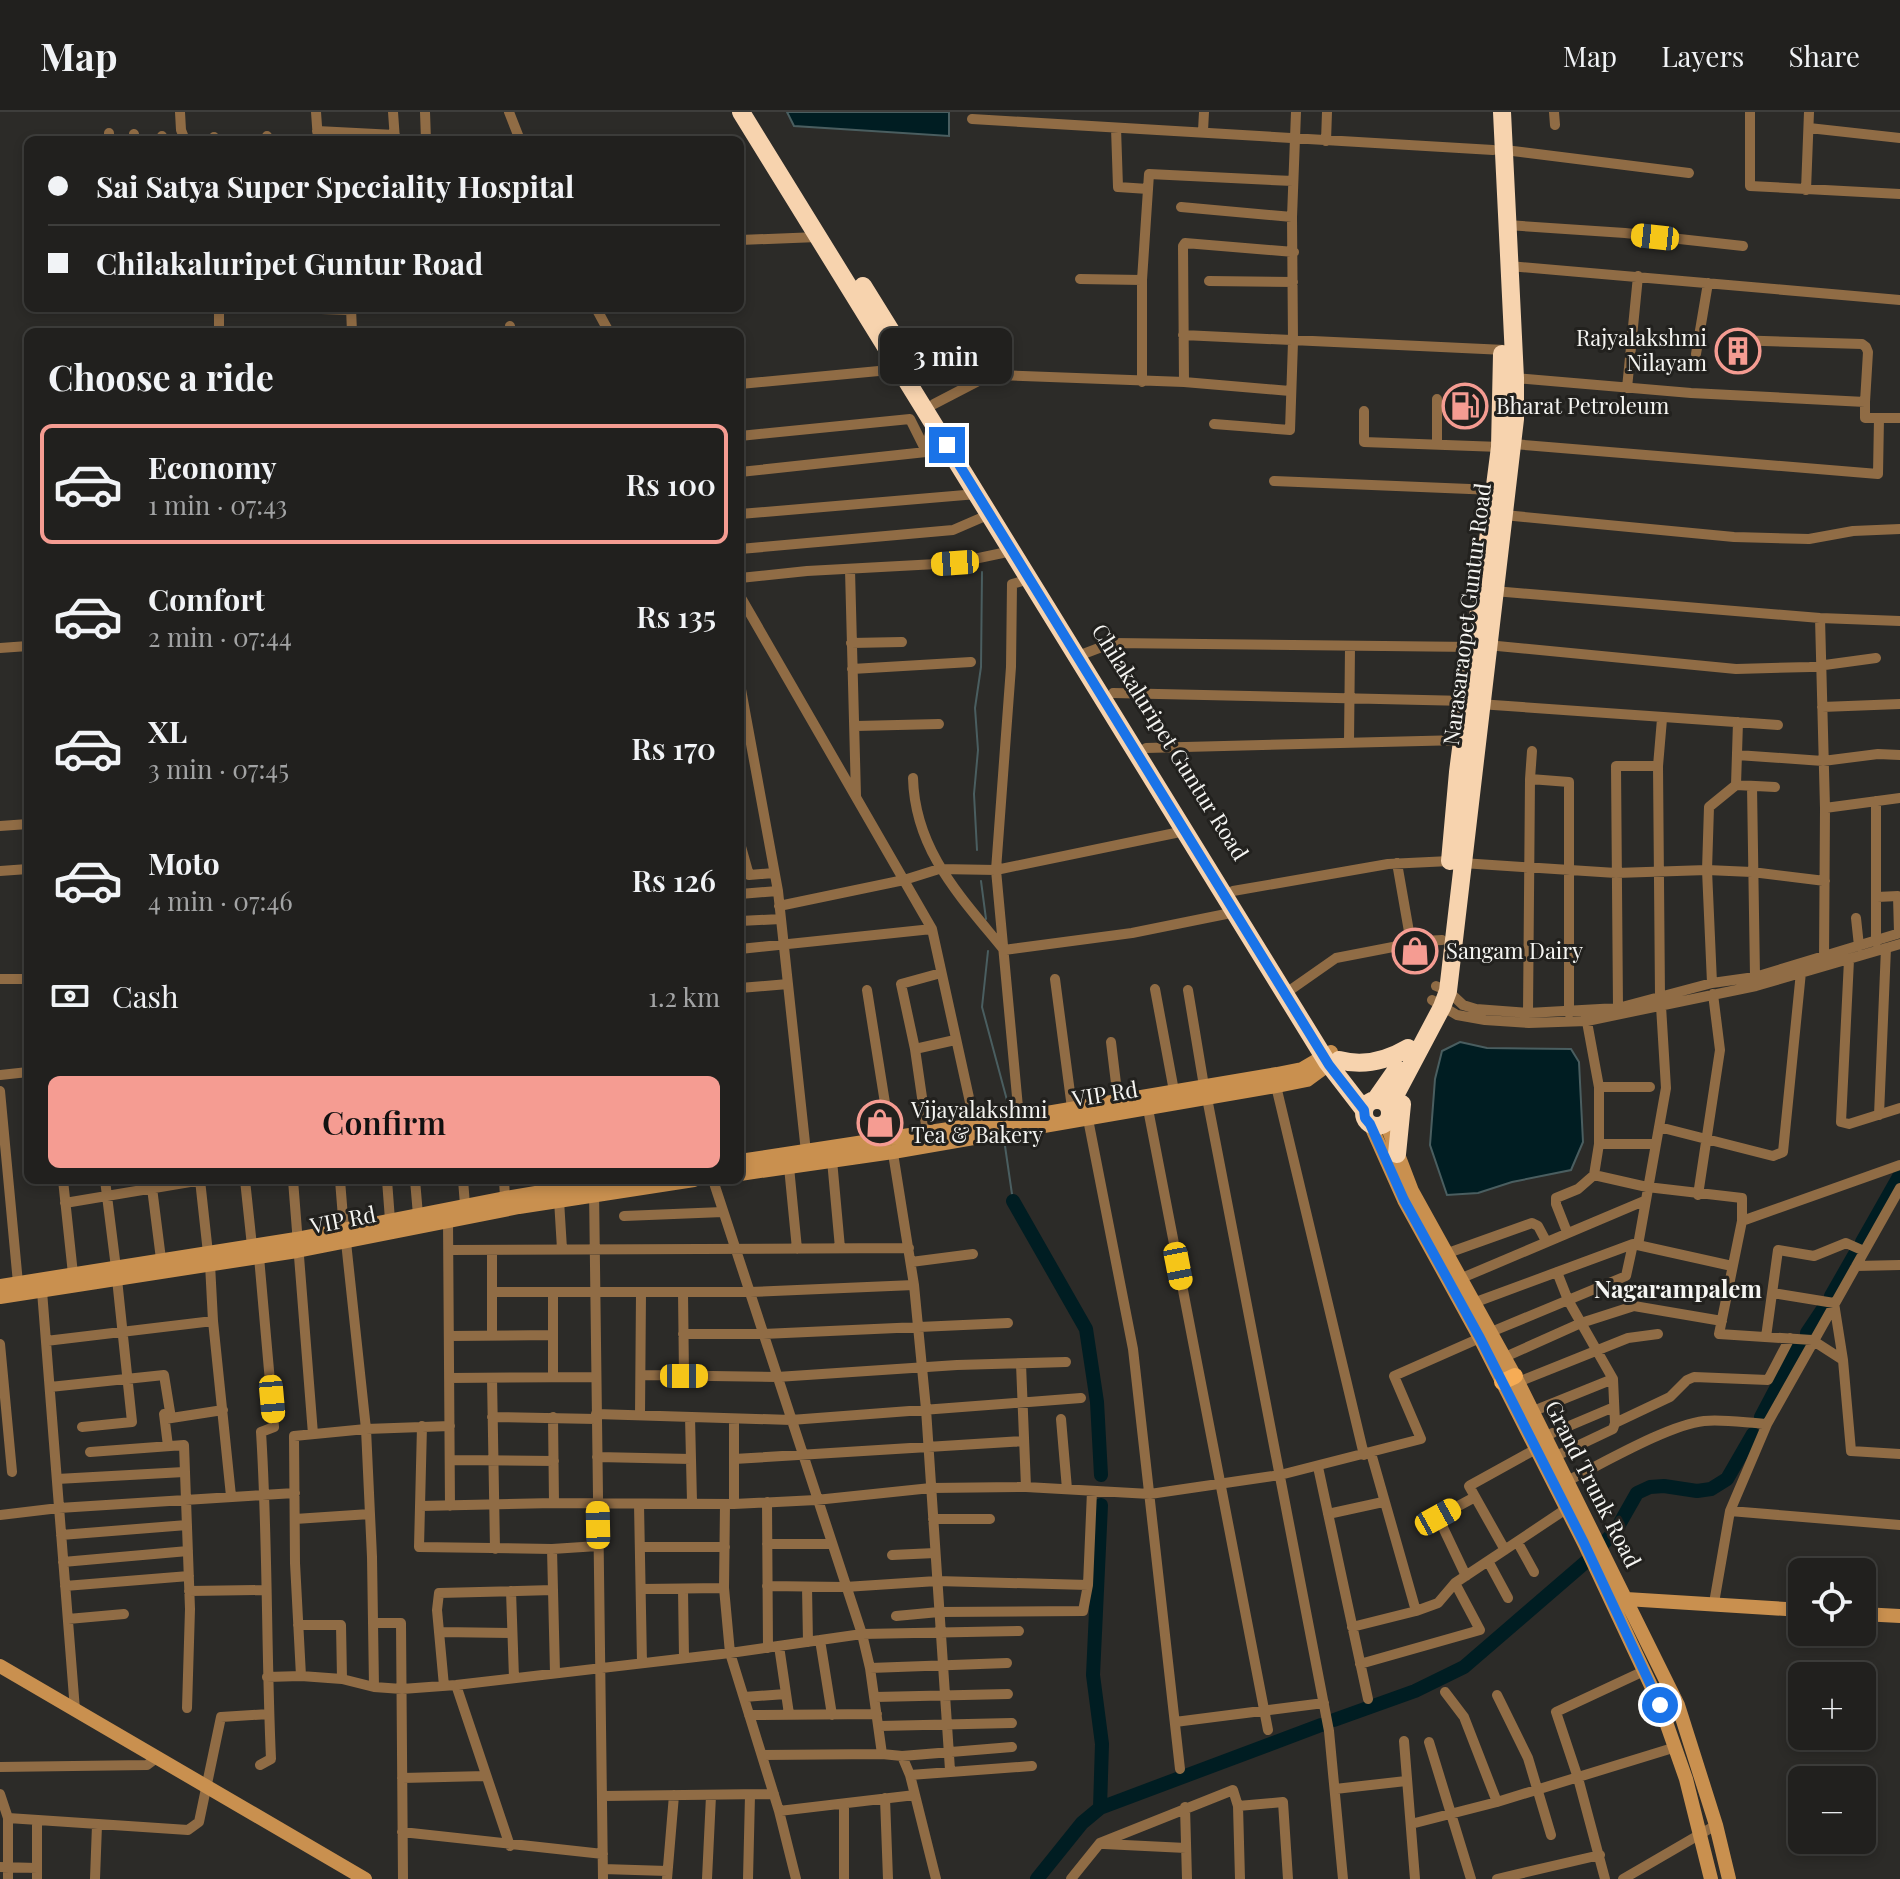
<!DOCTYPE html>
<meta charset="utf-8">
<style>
:root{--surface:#21201e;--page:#2d2d2b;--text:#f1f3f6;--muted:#a2a3a4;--line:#3e3e3c;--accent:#f59c92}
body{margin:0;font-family:"Playfair Display",serif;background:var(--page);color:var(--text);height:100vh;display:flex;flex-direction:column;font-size:30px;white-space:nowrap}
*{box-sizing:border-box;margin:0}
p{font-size:26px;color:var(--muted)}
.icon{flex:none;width:44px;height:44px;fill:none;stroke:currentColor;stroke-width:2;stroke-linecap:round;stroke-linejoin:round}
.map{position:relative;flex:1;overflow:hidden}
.side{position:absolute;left:24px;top:216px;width:720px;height:856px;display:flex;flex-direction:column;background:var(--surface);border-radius:12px;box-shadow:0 4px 12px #0003,0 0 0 2px var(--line)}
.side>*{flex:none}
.top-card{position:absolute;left:24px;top:24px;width:720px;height:176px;border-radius:12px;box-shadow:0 4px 12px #0003,0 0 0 2px var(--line);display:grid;align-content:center;height:176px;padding:0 24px;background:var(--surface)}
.fabs{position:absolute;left:1788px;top:1446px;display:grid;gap:16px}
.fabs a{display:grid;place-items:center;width:88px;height:88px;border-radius:12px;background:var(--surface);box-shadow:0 4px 12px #0003,0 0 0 2px var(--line);font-size:40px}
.end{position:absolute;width:36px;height:36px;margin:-18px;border:10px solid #1a73e8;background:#fff;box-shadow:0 0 0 4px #fff}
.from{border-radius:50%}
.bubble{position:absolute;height:56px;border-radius:12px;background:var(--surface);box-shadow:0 4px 12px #0003,0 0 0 2px var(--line);font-size:26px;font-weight:600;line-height:56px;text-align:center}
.car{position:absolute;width:24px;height:48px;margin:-24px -12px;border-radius:10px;box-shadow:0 0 6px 2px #0007;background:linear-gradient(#f5c518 24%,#345 0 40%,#f5c518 0 76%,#345 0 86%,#f5c518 0)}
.top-card b{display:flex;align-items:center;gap:28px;height:76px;font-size:30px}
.top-card b+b{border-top:2px solid var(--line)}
.top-card i{width:20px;height:20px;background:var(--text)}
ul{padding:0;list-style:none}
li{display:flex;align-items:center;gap:24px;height:120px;margin:0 16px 12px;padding:0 8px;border:4px solid transparent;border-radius:12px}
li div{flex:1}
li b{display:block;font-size:30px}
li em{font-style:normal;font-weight:600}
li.current{border-color:var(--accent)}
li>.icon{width:72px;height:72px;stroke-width:1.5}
h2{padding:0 24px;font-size:36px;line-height:96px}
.pay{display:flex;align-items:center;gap:20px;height:88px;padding:0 24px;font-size:30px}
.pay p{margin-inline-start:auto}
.cta{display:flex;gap:16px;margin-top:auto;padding:16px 24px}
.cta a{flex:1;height:92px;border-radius:12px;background:var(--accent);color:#111;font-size:32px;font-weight:600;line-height:92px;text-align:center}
header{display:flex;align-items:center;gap:48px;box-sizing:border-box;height:112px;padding:0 40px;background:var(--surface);border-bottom:2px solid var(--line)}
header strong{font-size:38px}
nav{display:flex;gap:44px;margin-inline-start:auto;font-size:28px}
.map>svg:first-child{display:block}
</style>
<header>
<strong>Map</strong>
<nav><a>Map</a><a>Layers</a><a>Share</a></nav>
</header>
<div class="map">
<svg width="1900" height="1767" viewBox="0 0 1900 1767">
<rect width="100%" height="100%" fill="#2c2b28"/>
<path fill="#001d22" stroke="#4a5e60" stroke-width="2" d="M787 0H949V24L794 14Z
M1460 930 1487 936 1571 937 1579 950 1583 1030 1571 1058 1512 1070 1478 1081 1447 1083 1430 1033 1435 967 1442 939Z"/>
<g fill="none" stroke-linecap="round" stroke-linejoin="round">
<path stroke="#4a5e60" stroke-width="2" d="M977 738 974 682 978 638 975 596 981 555 982 460
M981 769 986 807
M988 839 982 895 1008 992 1007 1000
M1005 1034 1013 1089"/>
<path stroke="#001d22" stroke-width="14" d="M1013 1089 1086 1217 1097 1290 1101 1363
M1862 1130 1900 1063
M1831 1184 1855 1142
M1807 1221 1825 1194
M1761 1305 1799 1233
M1334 1608 1415 1579 1464 1555 1588 1448 1616 1418 1637 1381 1650 1375 1664 1374 1697 1379 1711 1377 1727 1367 1753 1322
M1100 1696 1102 1632 1093 1563 1101 1393
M1037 1767 1082 1711 1100 1696 1321 1613"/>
<path stroke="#906c45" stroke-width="10" d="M180 0 181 18 185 28
M316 0 318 28
M393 0 395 28
M425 0 426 28
M509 0 520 28
M1554 0 1555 13
M1750 0V74L1900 82
M972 7 1493 38
M1116 16 1118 75 1148 77
M1809 16 1900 26
M317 19 395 23
M1203 19 1204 0
M109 21V28
M134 22 135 28
M162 24V28
M267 24V28
M214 25V28
M240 27V28
M293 27V28
M1326 29 1327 0
M1505 38 1689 61
M1806 78 1809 0
M1181 95 1292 105
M1507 113 1625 121 1743 134
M740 128 818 125
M1509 154 1900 188
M1080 167 1142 168
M1209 169 1293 170
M219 196V220
M292 196 351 198
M351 196 352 220
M596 196 609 220
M510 214 511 220
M1183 223 1505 238
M1732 228 1862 232 1866 235 1868 240 1865 290
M1696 242 1708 171
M1515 266 1691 281 1865 290V306H1900
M1142 270V168L1149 62 1293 69
M1184 270 1183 134 1185 131 1294 140
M740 272 900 257
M1627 276 1638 164
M934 292 986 265 997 263 1184 270 1290 279
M1364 299V330L1500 335
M1214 312 1290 318 1293 230 1292 105 1296 0
M740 324 910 307 926 339
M1437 332V287
M1513 332 1878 362 1879 306
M740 360 926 340 932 310
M1274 369 1494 378
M740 402 977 382
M1504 403 1734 425 1809 427 1853 419 1900 417
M740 437 953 418 990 402
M850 458 856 684
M740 466 807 459 955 451 1012 439
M1494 479 1820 506 1900 509
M740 484 932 817 975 1013
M1820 506 1825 696 1824 848
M851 531 902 530
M1487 533 1736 557 1810 555 1876 546
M0 536 28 534
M1078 544 1112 531 1474 535
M852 557 971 550
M740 572 778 779 806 1040
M1113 581 1467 589
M1479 592 1778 613
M1822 595 1900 592
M856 614 939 612
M1349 630 1350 535
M1146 636 1462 628
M1532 639 1530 667 1569 670V901
M1737 643 1823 649 1878 642 1900 643
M913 666C915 739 961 785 1004 838L1132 821 1236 800
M1736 673 1738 610
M1752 674 1755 865
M1825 696 1900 686
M0 714 28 712
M740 731 749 763 774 761
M1397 751 1411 831
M1462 751 1616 761 1707 758 1752 760 1825 769
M0 759 28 757
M1233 779 1388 752 1450 749
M740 782 778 779
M1877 785 1898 784 1899 821
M779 794 904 768 939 757 996 758 1185 719
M1856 806 1859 834
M740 809 781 807
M1876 830V689
M740 837 932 817
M1849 848 1841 1010 1849 1012 1900 996
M0 867H28
M1055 867 1072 996
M1712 871 1707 758 1709 695 1736 673 1775 675
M1436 874 1448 879 1463 893 1476 897 1528 901 1618 896 1712 871 1755 865 1900 821
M740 876 788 872
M1155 877 1174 979
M867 878 914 1173 926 1297 950 1658
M1188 878 1204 974
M1286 881 1336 846 1424 829 1442 828
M1660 885 1658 654 1662 607
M1432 888 1457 903 1485 908 1529 911 1587 909 1756 874 1900 832
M1618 896 1616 654H1658
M1585 899 1599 975V1032L1594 1063 1647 1075 1742 1086V1109L1719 1222 1812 1228 1843 1248
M1528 901 1530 667
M1111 930 1118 988
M915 937 955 928
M0 963 28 960
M1276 974 1364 1343
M1599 975H1650
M0 979 18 1171
M1207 986 1329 1619 1343 1767
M1148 997 1268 1618
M1087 1002 1133 1237 1180 1657
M1879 1003 1886 836
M1019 1006 996 758 1011 555 1012 472 1030 467
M1659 1015 1773 1044 1783 1040 1801 860
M927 1020 915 937 901 872 941 861
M1599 1032H1656
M832 1048 840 1136
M789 1055 797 1137
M63 1068 73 1162
M105 1068 116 1156
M151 1068 161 1147
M200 1068 208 1141
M245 1068 252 1134
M293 1068 313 1322
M340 1068 344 1118
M387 1068 390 1108
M415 1068 418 1103
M463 1068 465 1093
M504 1068 505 1086
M713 1068 862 1522 870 1556 882 1642
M594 1077 603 1767
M1698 1083 1720 938 1713 882
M559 1088 562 1137
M65 1091 202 1068
M624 1104 723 1100
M448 1109 450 1394
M1742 1109 1900 1053
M1567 1120 1556 1092V1086L1578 1077 1594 1063
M346 1130 366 1317 372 1445 374 1575
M1638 1133 1666 976 1661 894
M449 1138 909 1136
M1448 1141 1532 1111 1538 1114 1546 1129
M259 1145 274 1315 261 1320C268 1429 266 1538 271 1647L260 1653
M911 1150 973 1142
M210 1152 213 1209 231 1384
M1856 1154 1900 1153
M1557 1160 1568 1188 1613 1267 1615 1311 1670 1285 1687 1268 1694 1265 1768 1268 1790 1226
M1462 1166 1644 1089
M42 1179 75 1598
M492 1180H750L914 1173
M683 1180 684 1264
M1773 1181 1834 1191 1843 1248 1851 1339 1900 1342
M553 1182V1265
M1476 1190 1633 1132 1732 1154
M1491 1220 1626 1164 1633 1132
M683 1222H763L1008 1211
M492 1223V1139
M449 1224 553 1223
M1766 1225 1778 1138 1814 1144 1846 1131 1864 1139
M46 1229 213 1209
M0 1232 12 1360
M1505 1245 1581 1211 1634 1194 1722 1209
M1021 1252 1026 1375
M641 1263 777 1265 957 1253 1066 1250
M449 1266 596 1265
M492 1266 495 1437
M1518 1270 1628 1226 1658 1222
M50 1275 164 1263 171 1306
M1531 1300 1613 1267
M164 1302 168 1334
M596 1302 791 1308 1081 1286
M640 1303 641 1181
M492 1305 596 1307
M553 1305 554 1391
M690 1305 692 1390
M165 1307 223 1298
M734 1307V1392
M1061 1307 1067 1377
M422 1314 419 1435 552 1437 598 1434
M82 1315 132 1310 117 1167
M1543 1325 1614 1295
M90 1340 184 1333 190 1497 187 1596
M1371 1341 1416 1499
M597 1345 691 1347
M1554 1345 1613 1317 1615 1311
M734 1347 1024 1329
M450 1348 554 1349
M1318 1355 1368 1587
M57 1367 184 1360
M1567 1369C1602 1352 1668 1313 1704 1309 1724 1307 1746 1311 1767 1312
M767 1390 768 1536
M639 1392 642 1551
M725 1392 724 1476 730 1541 779 1699 796 1767
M420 1394 554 1391 734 1392 816 1388 931 1376 1026 1375 1150 1382 1280 1363 1421 1327 1394 1264 1480 1226
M1730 1399 1900 1413
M1328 1402 1383 1390
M0 1403 59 1396 295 1381
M295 1407 370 1402
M933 1407H990
M61 1423 187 1413
M1518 1431 1534 1460
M767 1432H831
M640 1435H725
M552 1437 555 1561
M1505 1438 1469 1374 1536 1337
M892 1443 935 1441
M1488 1449 1508 1486
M63 1450 188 1439
M1466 1464 1438 1405 1475 1385
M65 1474 189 1464
M767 1474 845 1475 937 1469 1088 1473
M807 1475 808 1530
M641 1477 724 1476
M683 1477 684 1546
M189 1479 265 1478
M511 1479 514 1566
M1714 1491 1730 1399 1767 1312 1900 1076
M896 1504 939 1500 1083 1499 1088 1473 1092 1379
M68 1507 124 1502
M373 1511H401L403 1767
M298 1513H341L342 1567
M1352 1515 1416 1499 1438 1491 1455 1471 1566 1397
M441 1520 512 1521
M820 1528 832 1603
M779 1534 789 1602
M1360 1552 1480 1518 1455 1471
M870 1556 1007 1551
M301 1564 295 1451 294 1324 366 1317 450 1314
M267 1565 301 1564 342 1567 374 1575 402 1577 456 1573 730 1541 862 1522 1019 1519
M456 1573 510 1734
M444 1574 437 1498 439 1481 553 1478
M1445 1580 1464 1605 1497 1690
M1497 1583 1528 1646 1551 1723
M744 1585 786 1582
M875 1585 1008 1582
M749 1603 877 1602
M1175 1610 1324 1591
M879 1614 1012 1611
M1404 1629 1415 1767
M1429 1630 1471 1767
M762 1643 882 1642 902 1644 1012 1635
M902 1644 910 1663 936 1767
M0 1655 147 1653 155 1647
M910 1663 1032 1654
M402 1666 486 1664
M1335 1677 1406 1669
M0 1682 8 1706 188 1718 199 1710 221 1605 269 1602
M603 1684 774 1682
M885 1686 888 1767
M1238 1694 1283 1690 1288 1767
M1185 1695 1187 1767
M779 1699 915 1683
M8 1706V1767
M1411 1712 1497 1690 1676 1635
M402 1720 603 1742
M1104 1732 1186 1736
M0 1755 37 1756
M603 1757 667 1759
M37 1767V1708
M95 1767 97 1713
M667 1767 674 1683
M707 1767 711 1684
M748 1767 750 1683
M844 1767V1692
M1071 1767 1100 1731 1233 1678 1238 1694 1240 1767
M1497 1767 1600 1743
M1605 1767 1578 1666 1556 1600 1644 1559
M1623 1767 1716 1713"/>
<path stroke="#c9904f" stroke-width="14" d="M1386 1011 1412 1079 1518 1270 1678 1593 1716 1713 1729 1767
M1370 1012 1404 1088 1480 1226 1584 1431 1660 1593 1686 1667 1711 1767
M740 1049 975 1013 1277 962 1302 957 1331 940
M740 1062 893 1040 1276 974 1307 968 1337 946
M0 1174 296 1127 505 1086 613 1068
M0 1185 297 1139 519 1095 694 1068
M1626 1487 1802 1498
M1862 1502 1900 1504
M0 1554 365 1767"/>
<path stroke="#f6ac55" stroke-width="16" d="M1502 1270 1515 1264"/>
<path stroke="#f7d3ae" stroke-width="18" d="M741 0 1327 950 1364 998
M863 174 917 261
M1450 749 1458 660 1500 335 1502 242
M1339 948C1364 955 1386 949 1408 936
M1376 987 1397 957
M1364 1001a13 13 0 1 1 26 0a13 13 0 1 1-26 0Z
M1389 995 1442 895 1448 879 1515 307V266L1502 0
M1397 1042 1402 992"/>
</g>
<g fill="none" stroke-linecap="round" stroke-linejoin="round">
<path stroke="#1a73e8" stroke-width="10" d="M947 333 1329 953 1364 998 1365 1006 1370 1012 1404 1088 1480 1226 1584 1431 1660 1593"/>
</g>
<defs>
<g id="building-ring" transform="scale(2.3)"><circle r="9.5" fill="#22211e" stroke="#f59c92" stroke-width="1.5"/><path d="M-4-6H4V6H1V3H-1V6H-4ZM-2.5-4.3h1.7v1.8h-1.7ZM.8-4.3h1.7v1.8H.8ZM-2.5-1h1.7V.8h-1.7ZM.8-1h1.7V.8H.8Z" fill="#f59c92"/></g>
<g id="fuel-ring" transform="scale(2.3)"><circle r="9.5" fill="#22211e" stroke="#f59c92" stroke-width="1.5"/><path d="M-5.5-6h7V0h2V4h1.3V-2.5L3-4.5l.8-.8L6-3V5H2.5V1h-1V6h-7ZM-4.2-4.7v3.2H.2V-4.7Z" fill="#f59c92"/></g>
<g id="shop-ring" transform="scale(2.3)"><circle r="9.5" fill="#22211e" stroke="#f59c92" stroke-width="1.5"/><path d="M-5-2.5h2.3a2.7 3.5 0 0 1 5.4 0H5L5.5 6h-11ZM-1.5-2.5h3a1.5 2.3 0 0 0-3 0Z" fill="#f59c92"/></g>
</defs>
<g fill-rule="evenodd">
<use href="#building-ring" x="1738" y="239"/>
<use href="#fuel-ring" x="1465" y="294"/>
<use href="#shop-ring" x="1415" y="839"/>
<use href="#shop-ring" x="880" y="1011"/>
</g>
<g text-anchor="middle" stroke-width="6" stroke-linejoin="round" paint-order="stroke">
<g font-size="22" fill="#f5f5f2" stroke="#22211e" text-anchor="start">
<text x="1707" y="234" text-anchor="end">Rajyalakshmi<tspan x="1707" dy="25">Nilayam</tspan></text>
<text x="1496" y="302">Bharat Petroleum</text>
<text x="1446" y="847">Sangam Dairy</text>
<text x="911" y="1006">Vijayalakshmi<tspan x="911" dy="25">Tea &amp; Bakery</tspan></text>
</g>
<g font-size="22" fill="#f5f5f2" stroke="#22211e">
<text transform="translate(1467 502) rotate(-83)" y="8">Narasaraopet Guntur Road</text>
<text transform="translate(1170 630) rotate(58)" y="8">Chilakaluripet Guntur Road</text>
<text transform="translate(1105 982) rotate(-9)" y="8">VIP Rd</text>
<text transform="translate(343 1108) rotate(-11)" y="8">VIP Rd</text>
<text transform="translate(1593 1372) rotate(63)" y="8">Grand Trunk Road</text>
</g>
<g font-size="24" font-weight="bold" fill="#f5f5f2" stroke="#22211e">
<text x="1678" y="1186">Nagarampalem</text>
</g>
</g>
</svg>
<div class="fabs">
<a><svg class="icon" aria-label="locate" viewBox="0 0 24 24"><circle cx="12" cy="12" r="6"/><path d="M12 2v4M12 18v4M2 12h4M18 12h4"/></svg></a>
<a>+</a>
<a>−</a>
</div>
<i class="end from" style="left:1660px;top:1593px"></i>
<i class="end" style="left:947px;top:333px"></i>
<div class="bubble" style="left:880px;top:216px;width:132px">3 min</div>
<i class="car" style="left:1655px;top:125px;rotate:276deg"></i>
<i class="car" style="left:955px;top:451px;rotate:266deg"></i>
<i class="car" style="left:1178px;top:1154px;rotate:169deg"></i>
<i class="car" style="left:684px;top:1264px;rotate:90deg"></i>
<i class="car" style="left:272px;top:1287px;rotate:175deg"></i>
<i class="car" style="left:1438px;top:1405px;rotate:61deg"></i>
<i class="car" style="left:598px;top:1413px;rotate:359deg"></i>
<div class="top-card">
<b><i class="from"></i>Sai Satya Super Speciality Hospital</b>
<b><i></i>Chilakaluripet Guntur Road</b>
</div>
<section class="side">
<h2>Choose a ride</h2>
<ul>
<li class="current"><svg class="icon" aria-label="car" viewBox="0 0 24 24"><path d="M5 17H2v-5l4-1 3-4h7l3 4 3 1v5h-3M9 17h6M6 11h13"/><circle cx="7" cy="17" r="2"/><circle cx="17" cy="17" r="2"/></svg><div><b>Economy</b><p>1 min · 07:43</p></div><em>Rs 100</em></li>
<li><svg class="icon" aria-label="car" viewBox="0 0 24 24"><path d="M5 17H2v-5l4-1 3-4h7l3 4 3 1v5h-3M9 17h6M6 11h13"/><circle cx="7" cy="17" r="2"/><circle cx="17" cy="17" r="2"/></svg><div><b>Comfort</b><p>2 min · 07:44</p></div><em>Rs 135</em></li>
<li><svg class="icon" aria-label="car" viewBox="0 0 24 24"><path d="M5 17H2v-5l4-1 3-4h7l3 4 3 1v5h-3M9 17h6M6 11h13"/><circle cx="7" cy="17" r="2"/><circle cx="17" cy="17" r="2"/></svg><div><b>XL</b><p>3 min · 07:45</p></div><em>Rs 170</em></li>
<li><svg class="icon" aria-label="car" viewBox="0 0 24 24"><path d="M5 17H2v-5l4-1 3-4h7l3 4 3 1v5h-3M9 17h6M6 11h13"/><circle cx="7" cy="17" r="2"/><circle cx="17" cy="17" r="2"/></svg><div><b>Moto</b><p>4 min · 07:46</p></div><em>Rs 126</em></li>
</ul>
<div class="pay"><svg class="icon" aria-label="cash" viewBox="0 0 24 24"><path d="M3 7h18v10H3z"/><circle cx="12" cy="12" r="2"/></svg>Cash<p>1.2 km</p></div>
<div class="cta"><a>Confirm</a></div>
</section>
</div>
